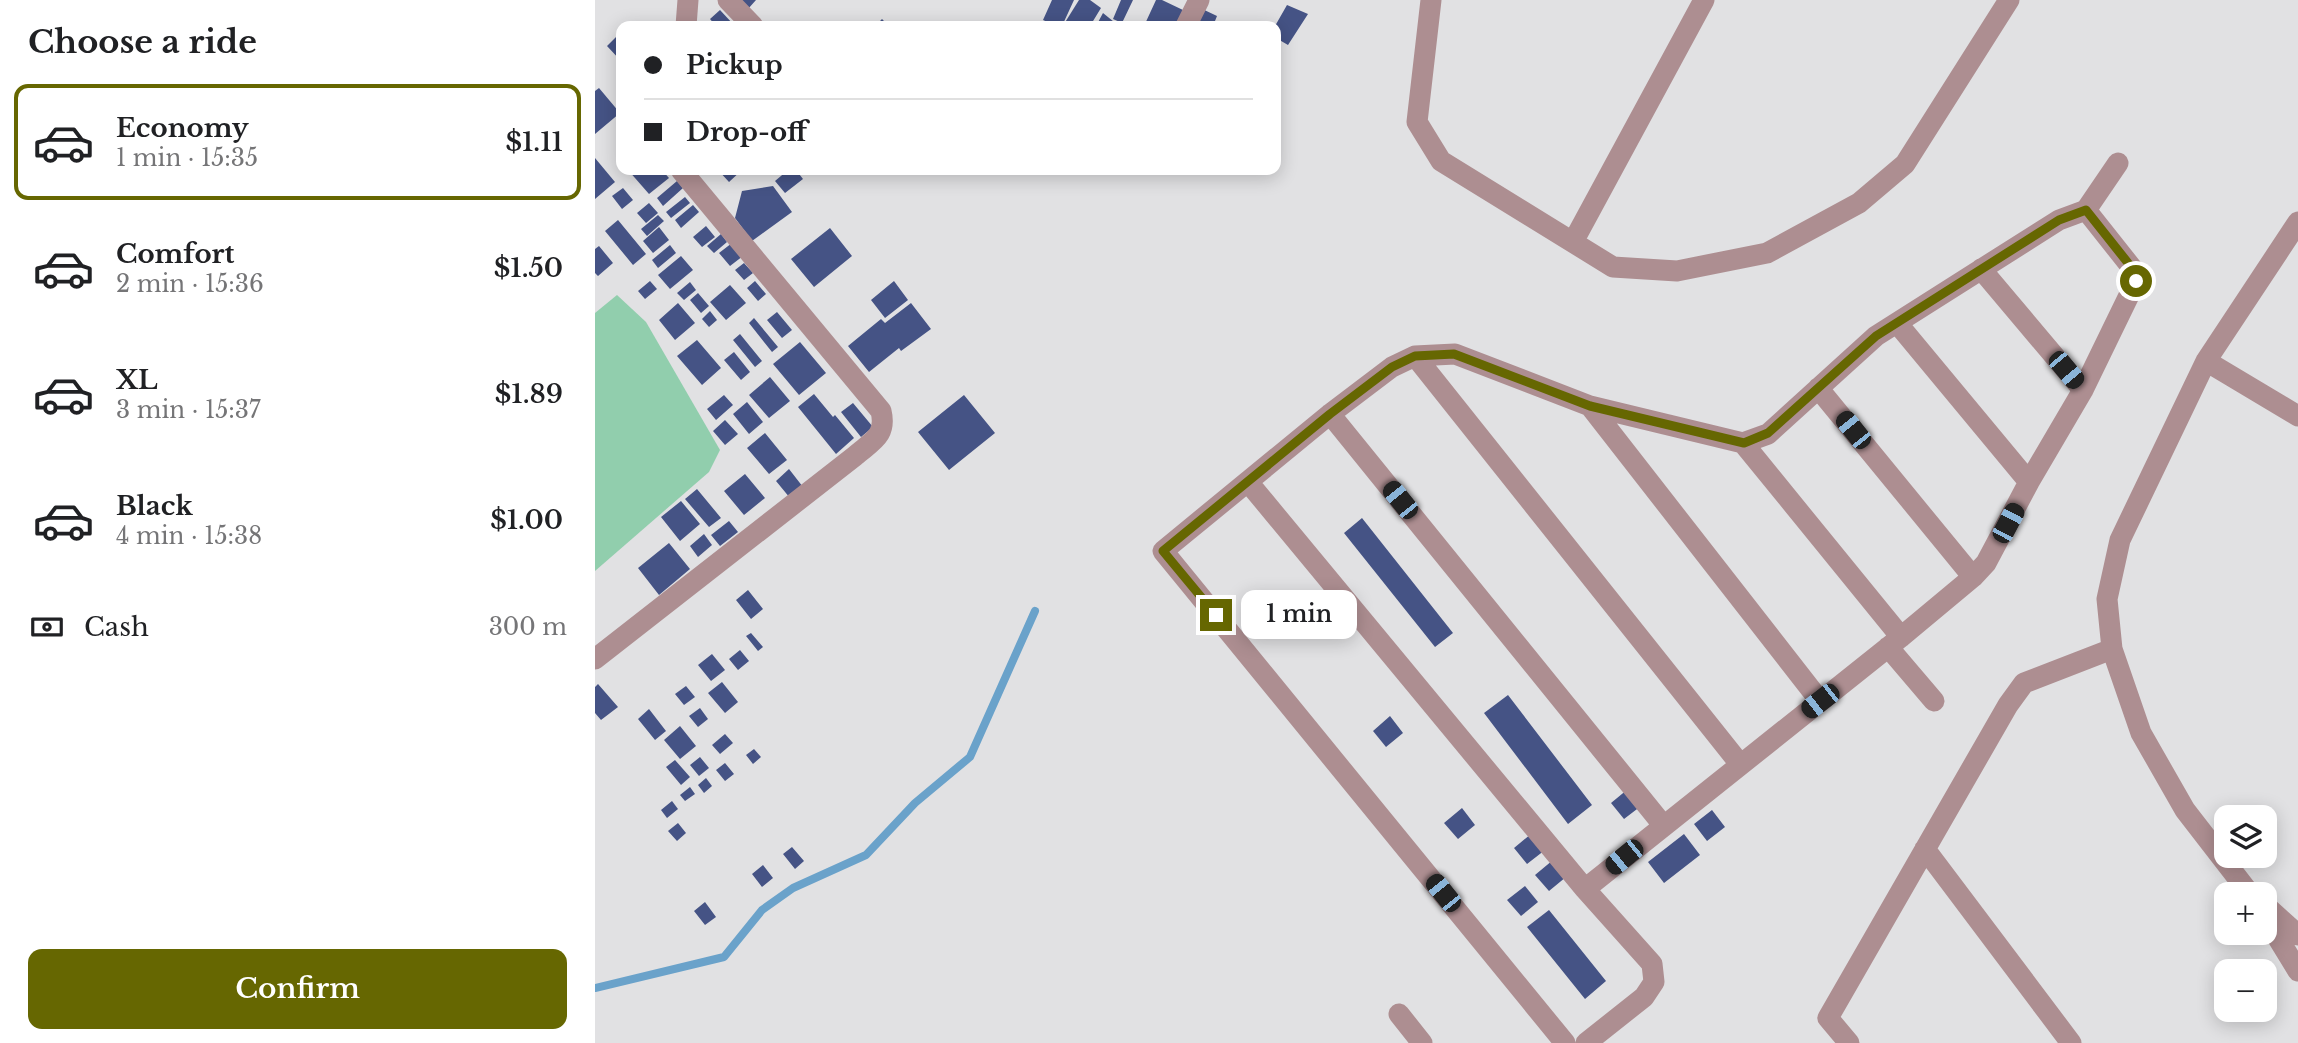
<!DOCTYPE html>
<meta charset="utf-8">
<style>
:root{--surface:#fff;--page:#f6f6f6;--text:#202124;--muted:#757577;--line:#e0e0e0;--accent:#666701}
body{margin:0;font-family:"Libre Baskerville",serif;background:var(--page);color:var(--text);height:100vh;display:flex;flex-direction:column;font-size:26px;white-space:nowrap}
*{box-sizing:border-box;margin:0}
p{font-size:23px;color:var(--muted)}
.icon{flex:none;width:38px;height:38px;fill:none;stroke:currentColor;stroke-width:2;stroke-linecap:round;stroke-linejoin:round}
.map{position:relative;flex:1;overflow:hidden}
.side{display:flex;flex-direction:column;background:var(--surface);width:595px}
.side>*{flex:none}
.top-card{position:absolute;left:21px;top:21px;width:665px;height:154px;border-radius:14px;box-shadow:0 4px 18px #0003;display:grid;align-content:center;height:154px;padding:0 28px;background:var(--surface)}
.fabs{position:absolute;left:1619px;top:805px;display:grid;gap:14px}
.fabs a{display:grid;place-items:center;width:63px;height:63px;border-radius:14px;background:var(--surface);box-shadow:0 4px 18px #0003;font-size:35px}
.end{position:absolute;width:32px;height:32px;margin:-16px;border:9px solid #666701;background:#fff;box-shadow:0 0 0 4px #fff}
.from{border-radius:50%}
.bubble{position:absolute;height:49px;border-radius:14px;background:var(--surface);box-shadow:0 4px 18px #0003;font-size:23px;font-weight:600;line-height:49px;text-align:center}
.car{position:absolute;width:21px;height:42px;margin:-21px -10px;border-radius:9px;box-shadow:0 0 5px 2px #0007;background:linear-gradient(#222 24%,#8ab4d8 0 40%,#222 0 76%,#8ab4d8 0 86%,#222 0)}
.top-card b{display:flex;align-items:center;gap:24px;height:66px;font-size:26px}
.top-card b+b{border-top:2px solid var(--line)}
.top-card i{width:18px;height:18px;background:var(--text)}
ul{padding:0;list-style:none}
li{display:flex;align-items:center;gap:21px;height:116px;margin:0 14px 10px;padding:0 14px;border:4px solid transparent;border-radius:14px}
li div{flex:1}
li b{display:block;font-size:26px}
li em{font-style:normal;font-weight:600}
li.selected{border-color:var(--accent)}
li>.icon{width:63px;height:63px;stroke-width:1.5}
h2{padding:0 28px;font-size:32px;line-height:84px}
.pay{display:flex;align-items:center;gap:18px;height:77px;padding:0 28px;font-size:26px}
.pay p{margin-inline-start:auto}
.action{display:flex;gap:14px;margin-top:auto;padding:14px 28px}
.action a{flex:1;height:80px;border-radius:14px;background:var(--accent);color:#fff;font-size:28px;font-weight:600;line-height:80px;text-align:center}
main{display:flex;flex:1;min-height:0}
.map>svg:first-child{display:block}
</style>
<main>
<section class="side">
<h2>Choose a ride</h2>
<ul>
<li class="selected"><svg class="icon" aria-label="car" viewBox="0 0 24 24"><path d="M5 17H2v-5l4-1 3-4h7l3 4 3 1v5h-3M9 17h6M6 11h13"/><circle cx="7" cy="17" r="2"/><circle cx="17" cy="17" r="2"/></svg><div><b>Economy</b><p>1 min · 15:35</p></div><em>$1.11</em></li>
<li><svg class="icon" aria-label="car" viewBox="0 0 24 24"><path d="M5 17H2v-5l4-1 3-4h7l3 4 3 1v5h-3M9 17h6M6 11h13"/><circle cx="7" cy="17" r="2"/><circle cx="17" cy="17" r="2"/></svg><div><b>Comfort</b><p>2 min · 15:36</p></div><em>$1.50</em></li>
<li><svg class="icon" aria-label="car" viewBox="0 0 24 24"><path d="M5 17H2v-5l4-1 3-4h7l3 4 3 1v5h-3M9 17h6M6 11h13"/><circle cx="7" cy="17" r="2"/><circle cx="17" cy="17" r="2"/></svg><div><b>XL</b><p>3 min · 15:37</p></div><em>$1.89</em></li>
<li><svg class="icon" aria-label="car" viewBox="0 0 24 24"><path d="M5 17H2v-5l4-1 3-4h7l3 4 3 1v5h-3M9 17h6M6 11h13"/><circle cx="7" cy="17" r="2"/><circle cx="17" cy="17" r="2"/></svg><div><b>Black</b><p>4 min · 15:38</p></div><em>$1.00</em></li>
</ul>
<div class="pay"><svg class="icon" aria-label="cash" viewBox="0 0 24 24"><path d="M3 7h18v10H3z"/><circle cx="12" cy="12" r="2"/></svg>Cash<p>300 m</p></div>
<div class="action"><a>Confirm</a></div>
</section>
<div class="map">
<svg width="1703" height="1043" viewBox="0 0 1703 1043">
<rect width="100%" height="100%" fill="#e1e1e3"/>
<path fill="#91cead" d="M22 295 51 322 125 450 114 472 0 571V313Z"/>
<g fill="none" stroke-linecap="round" stroke-linejoin="round">
<path stroke="#6aa2ca" stroke-width="8" d="M0 988 129 957 167 910 198 888 271 855 320 803 375 757 440 611"/>
</g>
<path fill="#455385" d="M142 0H161L153 9Z
M457 0H479L467 26H461L448 20Z
M484 0H495L506 8 495 26H473L469 24Z
M526 0H538L527 23 518 19Z
M561 0H567L588 10 581 26H549Z
M692 5 713 14 693 45 681 38 680 26Z
M603 7 622 16 618 26H595Z
M125 10 138 24 136 26H121L115 19Z
M508 13 524 26H501Z
M287 19 294 26H280Z
M26 32V61L12 46Z
M4 88 25 113 0 134V91Z
M0 158 20 182 0 199Z
M33 170H67L74 178 54 194Z
M123 170H147L134 182Z
M193 170H201L208 179 190 193 180 181Z
M82 181 88 188 68 206 62 198Z
M178 186 197 212 157 241 140 218 147 191Z
M28 188 38 200 27 209 17 196Z
M90 197 95 203 76 218 71 212Z
M54 203 63 213 51 223 42 213Z
M98 205 104 212 86 228 80 220Z
M63 215 69 221 52 236 46 229Z
M23 220 51 254 38 265 10 231Z
M111 226 120 237 107 247 98 237Z
M64 227 74 240 58 253 48 241Z
M235 228 257 256 219 287 196 259Z
M126 234 132 242 119 253 112 246Z
M137 243 148 256 135 266 124 253Z
M75 245 81 253 63 268 57 260Z
M4 246 18 263 3 276 0 273V249Z
M86 256 98 270 75 289 63 275Z
M149 263 158 273 149 280 140 270Z
M55 281 62 289 50 299 43 291Z
M160 281 171 294 163 301 152 288Z
M299 281 313 300 290 318 276 300Z
M95 282 101 290 89 300 82 293Z
M135 285 151 303 131 320 115 302Z
M103 293 114 306 106 313 95 300Z
M83 303 100 323 80 340 64 320Z
M316 303 336 329 306 351 304 348 274 372 253 346 286 319 290 323Z
M115 311 122 320 114 327 107 319Z
M182 312 197 330 187 338 172 320Z
M159 318 183 347 177 352 154 323Z
M145 334 167 361 160 367 138 340Z
M102 340 126 368 107 385 82 356Z
M205 342 231 373 204 395 178 364Z
M139 352 155 372 146 380 129 360Z
M175 377 195 401 174 418 154 395Z
M219 394 238 417 240 415 259 438 241 454 203 407Z
M129 395 138 405 121 420 112 409Z
M369 395 400 433 354 470 323 432Z
M152 402 168 422 154 434 138 414Z
M258 403 278 427 266 437 246 412Z
M130 420 143 434 130 445 118 431Z
M170 433 192 460 174 474 152 448Z
M194 469 208 487 195 498 181 481Z
M150 474 170 498 149 515 129 491Z
M102 489 126 518 114 527 90 499Z
M86 501 105 524 85 541 66 517Z
M767 518 858 633 840 647 749 533Z
M134 521 143 532 125 546 116 535Z
M109 534 117 545 103 557 95 546Z
M74 543 95 569 64 595 43 568Z
M153 590 168 609 156 619 141 600Z
M156 633 168 647 163 651 151 636Z
M145 650 154 661 143 670 134 659Z
M117 654 130 670 116 681 103 665Z
M127 682 143 702 130 713 113 693Z
M3 684 23 707 6 720 0 713V687Z
M91 686 100 697 89 705 80 694Z
M913 695 997 805 973 824 889 713Z
M105 708 113 719 103 727 94 716Z
M54 709 71 731 60 740 43 719Z
M795 716 808 733 791 747 778 731Z
M85 726 101 746 85 759 69 740Z
M130 734 138 743 125 754 117 745Z
M159 749 166 757 158 764 151 755Z
M105 757 114 768 104 776 95 765Z
M80 760 95 777 86 785 71 767Z
M130 763 139 774 130 781 121 770Z
M111 778 117 786 109 793 103 785Z
M95 787 100 794 90 801 85 795Z
M1033 789 1046 806 1029 819 1016 803Z
M77 801 83 809 72 818 66 810Z
M867 808 880 825 863 839 849 823Z
M1117 810 1130 827 1112 841 1099 824Z
M83 823 91 833 82 841 73 831Z
M936 834 950 850 932 864 919 848Z
M1089 834 1105 855 1069 883 1053 862Z
M197 847 209 861 200 869 188 854Z
M958 860 971 877 954 891 940 875Z
M168 865 178 878 167 887 157 874Z
M930 886 943 902 926 916 912 900Z
M110 902 121 917 110 925 99 911Z
M954 910 1011 981 990 999 932 927Z"/>
<g fill="none" stroke-linecap="round" stroke-linejoin="round">
<path stroke="#ad8e91" stroke-width="21" d="M133 0 158 26
M836 0 822 122 846 161 1018 267 1082 271 1172 253 1264 203 1310 164 1414 0
M91 26 93 0
M591 26 604 0
M1491 210 1523 163
M978 242 1109 0
M1386 269 1488 390
M1302 323 1434 482
M820 356 1145 764
M1611 361 1703 416
M1223 388 1378 577
M995 406 1225 701
M735 414 1068 825
M1148 443 1306 637
M653 482 990 889 1057 964 1059 982 1049 997 991 1043
M1293 647 1339 701
M0 659 260 456C277 441 292 436 286 411L86 170
M1330 849 1476 1043
M1655 894 1590 810 1546 733 1517 649 1512 599 1525 540 1611 361 1703 222
M1671 906 1703 935
M1670 917 1703 971
M804 1014 827 1043
M970 1043 568 551 735 414 797 367 820 356 860 354 995 406 1148 443 1173 434 1281 336 1464 220 1491 210 1537 268 1541 281 1488 390 1434 482 1391 563 1378 577 1306 637 990 889
M1254 1043 1233 1018 1413 705 1429 683 1517 649"/>
</g>
<g fill="none" stroke-linecap="round" stroke-linejoin="round">
<path stroke="#666701" stroke-width="9" d="M621 615 568 551 735 414 797 367 820 356 859 354 995 406 1149 443 1173 433 1281 336 1464 220 1491 210 1537 268 1541 281"/>
</g>
</svg>
<div class="fabs">
<a><svg class="icon" aria-label="layers" viewBox="0 0 24 24"><path d="M12 4l9 5-9 5-9-5zM3 14l9 5 9-5"/></svg></a>
<a>+</a>
<a>−</a>
</div>
<i class="end from" style="left:1541px;top:281px"></i>
<i class="end" style="left:621px;top:615px"></i>
<div class="bubble" style="left:646px;top:590px;width:116px">1 min</div>
<i class="car" style="left:1471px;top:370px;rotate:140deg"></i>
<i class="car" style="left:1258px;top:430px;rotate:321deg"></i>
<i class="car" style="left:805px;top:500px;rotate:321deg"></i>
<i class="car" style="left:1413px;top:523px;rotate:28deg"></i>
<i class="car" style="left:1225px;top:701px;rotate:232deg"></i>
<i class="car" style="left:1029px;top:857px;rotate:231deg"></i>
<i class="car" style="left:848px;top:893px;rotate:321deg"></i>
<div class="top-card">
<b><i class="from"></i>Pickup</b>
<b><i></i>Drop-off</b>
</div>
</div>
</main>
